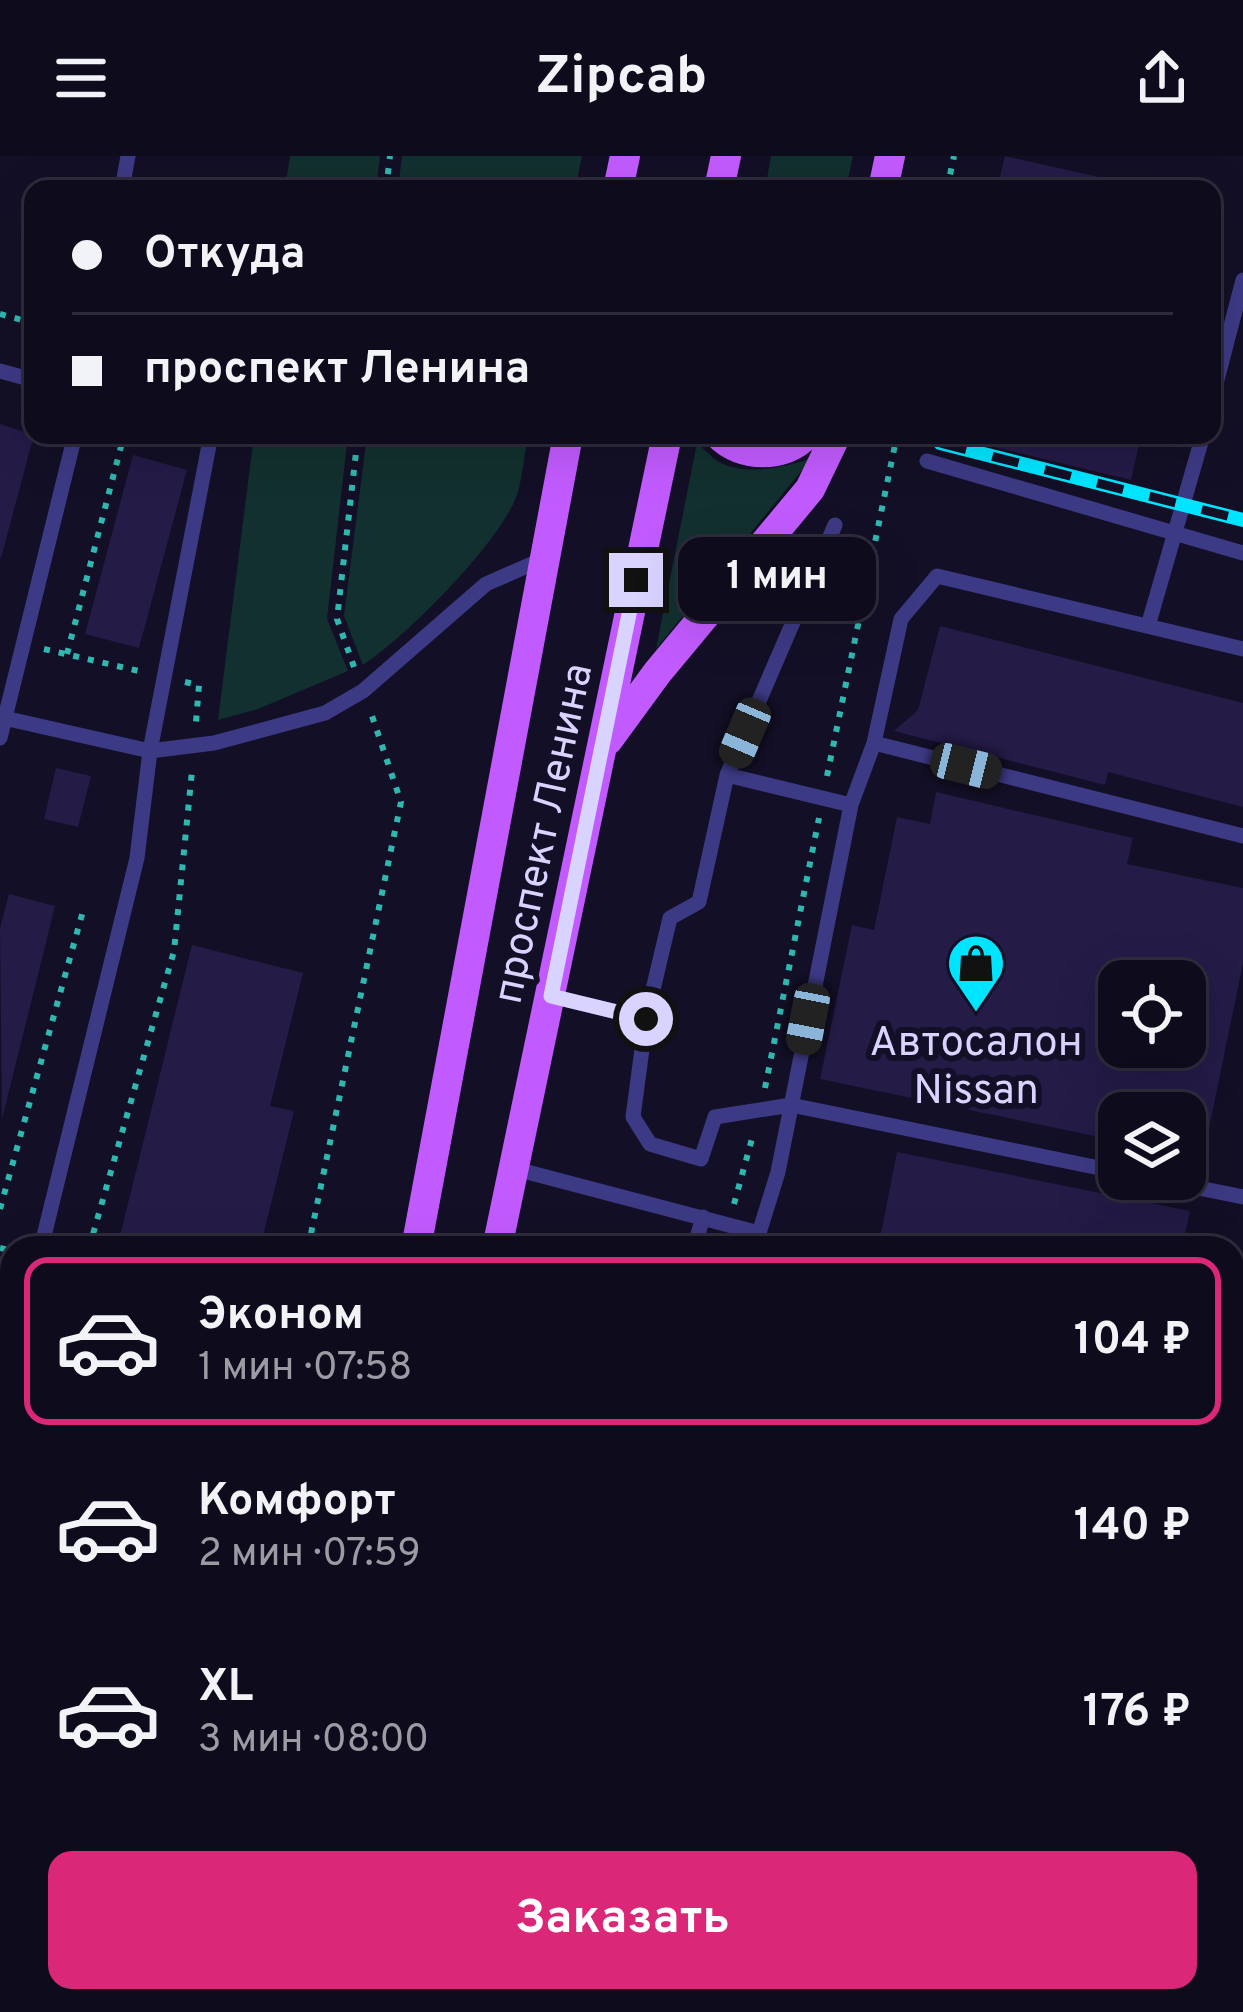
<!DOCTYPE html>
<html lang="ru">
<meta charset="utf-8">
<style>
:root{--surface:#0e0b1c;--page:#171425;--text:#f1f3f6;--muted:#9b9ba3;--line:#2e2b3b;--accent:#db2777}
body{margin:0;font-family:Overpass,sans-serif;background:var(--page);color:var(--text);height:100vh;display:flex;flex-direction:column;font-size:45px;white-space:nowrap}
*{box-sizing:border-box;margin:0}
p{font-size:39px;color:var(--muted)}
.icon{flex:none;width:66px;height:66px;fill:none;stroke:currentColor;stroke-width:2;stroke-linecap:round;stroke-linejoin:round}
.map{position:relative;flex:1;overflow:hidden}
.sheet{position:absolute;left:0px;top:1080px;width:1245px;height:777px;display:flex;flex-direction:column;background:var(--surface);border-radius:36px 36px 0 0;box-shadow:0 12px 48px #0002,0 0 0 3px var(--line)}
.sheet>*{flex:none}
.top-card{position:absolute;left:24px;top:24px;width:1197px;height:264px;border-radius:24px;box-shadow:0 12px 48px #0002,0 0 0 3px var(--line);display:grid;align-content:center;height:264px;padding:0 48px;background:var(--surface)}
.buttons{position:absolute;left:1098px;top:804px;display:grid;gap:24px}
.buttons a{display:grid;place-items:center;width:108px;height:108px;border-radius:24px;background:var(--surface);box-shadow:0 12px 48px #0002,0 0 0 3px var(--line);font-size:60px}
.end{position:absolute;width:54px;height:54px;margin:-27px;border:15px solid #d9d4ff;background:#111;box-shadow:0 0 0 6px #111}
.from{border-radius:50%}
.bubble{position:absolute;height:84px;border-radius:24px;background:var(--surface);box-shadow:0 12px 48px #0002,0 0 0 3px var(--line);font-size:39px;font-weight:700;line-height:84px;text-align:center}
.car{position:absolute;width:36px;height:72px;margin:-36px -18px;border-radius:15px;box-shadow:0 0 9px 3px #0007;background:linear-gradient(#222 24%,#8ab4d8 0 40%,#222 0 76%,#8ab4d8 0 86%,#222 0)}
.top-card b{display:flex;align-items:center;gap:42px;height:114px;font-size:45px}
.top-card b+b{border-top:3px solid var(--line)}
.top-card i{width:30px;height:30px;background:var(--text)}
ul{padding:21px 0 0;list-style:none}
li{display:flex;align-items:center;gap:36px;height:168px;margin:0 24px 18px;padding:0 24px;border:6px solid transparent;border-radius:24px}
li div{flex:1}
li b{display:block;font-size:45px}
li em{font-style:normal;font-weight:700}
li.active{border-color:var(--accent)}
li>.icon{width:108px;height:108px;stroke-width:1.5}
.cta{display:flex;gap:24px;margin-top:auto;padding:24px 48px}
.cta a{flex:1;height:138px;border-radius:24px;background:var(--accent);color:#fff;font-size:48px;font-weight:700;line-height:138px;text-align:center}
header{display:flex;justify-content:space-between;align-items:center;height:156px;padding:0 48px;background:var(--surface);font-size:54px;font-weight:700}
.map>svg:first-child{display:block}
</style>
<header><svg class="icon" aria-label="menu" viewBox="0 0 24 24"><path d="M4 6h16M4 12h16M4 18h16"/></svg>Zipcab<svg class="icon" aria-label="share" viewBox="0 0 24 24"><path d="M12 15V3M7 8l5-5 5 5M5 13v7h14v-7"/></svg></header>
<div class="map">
<svg width="1243" height="1856" viewBox="0 0 1243 1856">
<rect width="100%" height="100%" fill="#130f26"/>
<path fill="#12302f" d="M290 0H380L376 33H285Z
M402 0H582L575 33H398Z
M771 0H853L846 33H765Z
M254 279H348L327 463 348 515 258 553 218 564Z
M367 279H528C524 299 523 324 515 344 494 392 407 480 363 509L344 460Z
M697 287C704 293 713 303 721 307 747 320 786 311 812 302L656 493Z"/>
<path fill="#241b47" fill-rule="evenodd" d="M1005 0 1144 31V33H997Z
M0 268 34 279 1 402H0Z
M944 279H1141L1131 324Z
M133 299 187 314 139 492 85 478Z
M940 470 1243 547V651L1108 616 1105 629 894 575 918 554Z
M56 612 91 620 78 671 44 663Z
M936 636 1133 682 1127 708 1243 732V807L1203 1002 1185 998V957H1119V985L820 923 852 769 874 774 897 661 930 668ZM1119 825H1185V891H1119Z
M9 738 55 750 2 963 0 772Z
M192 789 303 817 270 950 294 955 260 1092H117Z
M897 996 1190 1055 1182 1092H878Z
M1233 1236 1243 1239V1543L1235 1578Z
M0 1322 12 1325V1421L0 1418Z"/>
<g fill="none" stroke-linecap="round" stroke-linejoin="round">
<path stroke="#2fb8b0" stroke-width="6" stroke-dasharray="6 9" stroke-linecap="butt" d="M386 33 390 0
M947 33 954 0
M0 158 33 167
M44 493 143 516
M67 498 124 279
M354 511 337 463 358 279
M185 526 199 529 196 566
M827 620 897 279
M765 932 819 662
M734 1048 753 979
M0 1053 83 755
M0 1092 12 1095
M89 1092 174 795 192 615
M308 1092 401 646 371 557
M10 1421 4 1444 12 1446
M0 1833 12 1835
M52 1845 98 1856
M155 1845 159 1856
M115 1856 127 1845
M458 1856 460 1845"/>
<path stroke="#3d3a85" stroke-width="15" d="M122 33 128 0
M0 215 33 224
M1212 243 1243 124
M927 305 1243 397
M1148 470 1203 279
M0 561 150 595 214 587 325 557 363 535 486 428 543 403
M0 582 75 279
M874 587 1243 680
M727 619 835 369
M551 840 646 863 670 762 699 746 727 619 851 649
M646 863 633 961 650 988 701 1003 715 961 791 949 1119 1016
M512 1012 759 1077 765 1092
M1154 1023 1243 1041
M759 1077 778 1016 851 649 874 587 901 463 937 420 1243 493
M41 1092 137 702 150 595 211 279
M694 1092 703 1061
M1233 1201 1243 1204
M0 1249 12 1211
M0 1547 12 1550
M1233 1757 1243 1715
M0 1789 12 1792
M1233 1795 1243 1798
M1233 1842 1243 1845
M1212 1856 1214 1845"/>
<path stroke="#6f6bff" stroke-width="30" d="M0 1674 12 1677
M726 1845 775 1856"/>
<path stroke="#c25bff" stroke-width="30" d="M618 33 625 0
M719 33 726 0
M883 33 890 0
M719 279C741 302 785 302 806 279
M608 584 657 517 810 333 836 279
M416 1092 568 279
M497 1092 667 279
M257 1856 259 1845
M342 1856 344 1845"/>
<g stroke="#00e5ff" stroke-width="14">
<path id="rail" d="M940 287 1243 364"/>
</g>
<use href="#rail" stroke="#130f26" stroke-width="9" stroke-dasharray="27" stroke-linecap="butt"/>
</g>
<g fill="none" stroke-linecap="round" stroke-linejoin="round">
<path stroke="#d9d4ff" stroke-width="15" d="M636 424 551 840 646 863"/>
</g>
<defs>
<g id="shop-pin" transform="scale(3)"><path d="M0 17L-7.5 6A9.5 9.5 0 1 1 7.5 6Z" fill="#00e5ff" stroke="#130f26"/><path d="M-5-2.5h2.3a2.7 3.5 0 0 1 5.4 0H5L5.5 6h-11ZM-1.5-2.5h3a1.5 2.3 0 0 0-3 0Z" fill="#111"/></g>
</defs>
<g fill-rule="evenodd">
<use href="#shop-pin" x="976" y="807"/>
</g>
<g text-anchor="middle" stroke-width="12" stroke-linejoin="round" paint-order="stroke">
<g font-size="42" fill="#d9d4ff" stroke="#130f26">
<text transform="translate(541 677) rotate(-78)" y="15">проспект Ленина</text>
</g>
<g font-size="42" fill="#d9d4ff" stroke="#130f26">
<text x="976" y="899">Автосалон<tspan x="976" dy="48">Nissan</tspan></text>
</g>
</g>
</svg>
<div class="buttons">
<a><svg class="icon" aria-label="locate" viewBox="0 0 24 24"><circle cx="12" cy="12" r="6"/><path d="M12 2v4M12 18v4M2 12h4M18 12h4"/></svg></a>
<a><svg class="icon" aria-label="layers" viewBox="0 0 24 24"><path d="M12 4l9 5-9 5-9-5zM3 14l9 5 9-5"/></svg></a>
</div>
<i class="end from" style="left:646px;top:863px"></i>
<i class="end" style="left:636px;top:424px"></i>
<div class="bubble" style="left:678px;top:381px;width:198px">1 мин</div>
<i class="car" style="left:745px;top:577px;rotate:203deg"></i>
<i class="car" style="left:966px;top:610px;rotate:104deg"></i>
<i class="car" style="left:808px;top:863px;rotate:191deg"></i>
<div class="top-card">
<b><i class="from"></i>Откуда</b>
<b><i></i>проспект Ленина</b>
</div>
<section class="sheet">
<ul>
<li class="active"><svg class="icon" aria-label="car" viewBox="0 0 24 24"><path d="M5 17H2v-5l4-1 3-4h7l3 4 3 1v5h-3M9 17h6M6 11h13"/><circle cx="7" cy="17" r="2"/><circle cx="17" cy="17" r="2"/></svg><div><b>Эконом</b><p>1 мин · 07:58</p></div><em>104 ₽</em></li>
<li><svg class="icon" aria-label="car" viewBox="0 0 24 24"><path d="M5 17H2v-5l4-1 3-4h7l3 4 3 1v5h-3M9 17h6M6 11h13"/><circle cx="7" cy="17" r="2"/><circle cx="17" cy="17" r="2"/></svg><div><b>Комфорт</b><p>2 мин · 07:59</p></div><em>140 ₽</em></li>
<li><svg class="icon" aria-label="car" viewBox="0 0 24 24"><path d="M5 17H2v-5l4-1 3-4h7l3 4 3 1v5h-3M9 17h6M6 11h13"/><circle cx="7" cy="17" r="2"/><circle cx="17" cy="17" r="2"/></svg><div><b>XL</b><p>3 мин · 08:00</p></div><em>176 ₽</em></li>
</ul>
<div class="cta"><a>Заказать</a></div>
</section>
</div>
